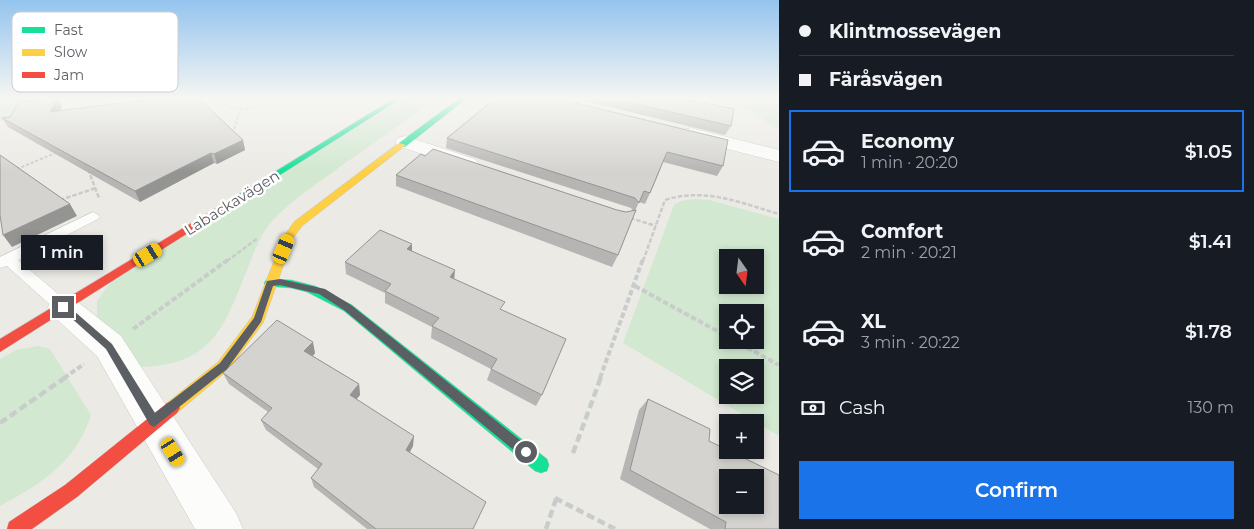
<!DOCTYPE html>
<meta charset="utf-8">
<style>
:root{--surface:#171b24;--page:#242831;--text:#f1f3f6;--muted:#9ea1a6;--line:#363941;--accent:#1a73e8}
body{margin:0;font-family:Montserrat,sans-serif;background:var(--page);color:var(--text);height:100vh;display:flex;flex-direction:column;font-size:19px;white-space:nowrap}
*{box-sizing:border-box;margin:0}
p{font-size:16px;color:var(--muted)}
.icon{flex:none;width:28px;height:28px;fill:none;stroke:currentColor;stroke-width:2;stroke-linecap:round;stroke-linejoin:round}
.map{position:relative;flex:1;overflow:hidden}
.sheet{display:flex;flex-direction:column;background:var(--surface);width:475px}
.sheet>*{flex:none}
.banner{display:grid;align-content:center;height:110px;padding:0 20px;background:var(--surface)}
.needle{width:32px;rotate:166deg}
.buttons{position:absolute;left:719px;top:249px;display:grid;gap:10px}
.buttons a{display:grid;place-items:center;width:45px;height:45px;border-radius:0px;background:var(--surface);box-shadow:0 2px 8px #0003;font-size:25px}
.end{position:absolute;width:22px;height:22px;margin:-11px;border:6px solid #5b5e63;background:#fff;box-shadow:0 0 0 2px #fff}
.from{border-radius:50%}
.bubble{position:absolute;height:35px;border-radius:0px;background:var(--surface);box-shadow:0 2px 8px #0003;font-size:16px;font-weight:600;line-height:35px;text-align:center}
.car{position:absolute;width:15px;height:30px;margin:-15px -8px;border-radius:6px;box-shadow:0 0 4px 1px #0007;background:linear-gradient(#f5c518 24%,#345 0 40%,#f5c518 0 76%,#345 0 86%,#f5c518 0)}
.banner b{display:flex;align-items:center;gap:18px;height:48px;font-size:19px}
.banner b+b{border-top:1px solid var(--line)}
.banner i{width:12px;height:12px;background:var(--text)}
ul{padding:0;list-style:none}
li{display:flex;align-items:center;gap:15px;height:82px;margin:0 10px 8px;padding:0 10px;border:2px solid transparent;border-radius:0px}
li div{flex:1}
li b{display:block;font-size:19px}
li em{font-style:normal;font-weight:600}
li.active{border-color:var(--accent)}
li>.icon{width:45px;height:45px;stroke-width:1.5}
.pay{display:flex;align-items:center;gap:12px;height:55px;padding:0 20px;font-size:19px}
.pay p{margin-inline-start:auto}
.action{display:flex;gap:10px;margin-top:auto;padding:10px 20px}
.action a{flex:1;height:58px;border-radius:0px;background:var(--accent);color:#fff;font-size:20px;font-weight:600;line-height:58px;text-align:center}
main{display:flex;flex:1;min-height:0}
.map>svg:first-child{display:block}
</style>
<main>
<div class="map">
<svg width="779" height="529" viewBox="0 0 779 529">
<rect width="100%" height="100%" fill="#ebeae5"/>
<path fill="#d2e8d0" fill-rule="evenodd" d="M0 98H62L24 107 0 122Z
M406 98H437C405 121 373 144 341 166 320 182 297 196 278 215 265 226 257 244 251 260 226 321 217 366 139 367L97 321V301L110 283 284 171Z
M706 98H779V130L751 111Z
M693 199 709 200 779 219V436L623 343 674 205 681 201ZM728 258H755V285H728ZM755 312V340H728V312ZM728 368H755V395H728Z
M38 346 50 349 91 415C77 461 41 484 0 506V359L16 350Z"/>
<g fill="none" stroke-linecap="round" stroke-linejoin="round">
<g stroke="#c8c8c7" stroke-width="1">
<path id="lane" d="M93 212 100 216 98 219 18 260 69 303 71 307 69 311 63 313 57 311 7 266 0 268V257Z"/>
</g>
<g stroke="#c8c8c7" stroke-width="1">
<path id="street" d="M691 128 779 150V162L684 138 682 134 684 130Z
M405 136 475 159 478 163 475 167 468 169 398 146 395 142 398 138Z
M63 295 74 299 121 336 236 513 243 529H195L97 356 52 315 48 307 52 299Z"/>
</g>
<g stroke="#c7c7c5" stroke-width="1">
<path id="fast" d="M395 98H402L226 209H220L218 207Z
M460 98H467L405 147H399V143Z
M270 279 291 280 315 286 352 305 547 459 549 465 547 471 541 473 535 471 344 311 307 292 291 288 266 286 264 283 266 280Z"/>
</g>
<g stroke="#c7c7c5" stroke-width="1">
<path id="slow" d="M399 143 406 145 302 226 293 238 263 323 228 370 177 413 172 415 167 413 164 408 167 403 218 362 252 317 283 238 294 222Z"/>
</g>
<g stroke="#c7c7c5" stroke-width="1">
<path id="jam" d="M223 204 226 205 228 207 226 209 0 352V339Z
M172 401 177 403 180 408 177 413 77 497 32 529H7L9 522 65 485 167 403Z"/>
</g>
<path stroke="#c8ccca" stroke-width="2" stroke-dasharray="3 2" stroke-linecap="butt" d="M218 98C235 115 254 111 272 98
M231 133C238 126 235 117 242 110
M17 169 58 152"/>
<path stroke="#c8ccca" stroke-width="2.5" stroke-dasharray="4.5 2" stroke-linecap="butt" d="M88 169 99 198
M15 170 20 168
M60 200 96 188
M630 218 656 226
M227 261 258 238
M643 261 665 200C705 187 741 203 779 214"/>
<path stroke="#c8ccca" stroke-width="4" stroke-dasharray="5.5 2.5" stroke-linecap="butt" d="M635 286 728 337
M133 329 229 259
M733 340 779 365
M64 378 84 364
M600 378 643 259"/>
<path stroke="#c8ccca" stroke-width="4.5" stroke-dasharray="8 4" stroke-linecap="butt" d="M0 423 66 377
M573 453 601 377
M555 498 615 529
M546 529 557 496"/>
<use href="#lane" fill="#fcfcfb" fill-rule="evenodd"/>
<use href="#street" fill="#fcfcfb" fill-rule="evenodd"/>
<use href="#fast" fill="#16e098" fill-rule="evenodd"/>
<use href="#slow" fill="#ffcf43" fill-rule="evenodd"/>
<use href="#jam" fill="#f24e42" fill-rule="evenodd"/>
</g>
<path fill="#b6b5b3" d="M496 98 723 166 717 176 663 162 650 193 645 204 639 202 635 211 618 255 612 267 396 186V175L626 212 633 211 631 208 446 148 447 138Z
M572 98H680L731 126 725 135Z
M62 106 60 110 243 140 245 150 217 164 214 163 140 202 8 127 2 118Z
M412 244V251L503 311 542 395 536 406 487 380 491 369 431 338 432 327 385 303V293L346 274 345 262Z
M315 353 313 356 359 384 360 395 356 399 413 446 410 452 473 529H367L314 487 311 478 318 469 266 430 261 420 268 412 229 384 223 373Z
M648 399 709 441 779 529H710L620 479 639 410Z"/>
<path fill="#949492" d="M57 98 62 106 55 121 50 112Z
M243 140 245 150 217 164 214 154Z
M211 153 214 163 140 202 135 191Z
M70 204 77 216 12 247 3 235Z
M412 244V255L407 249Z
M455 270 454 282 450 277Z
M313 342 315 353 307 362 304 351Z
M359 384 360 395 351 406 350 395Z
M414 436 413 446 405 460 406 450Z"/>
<path fill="#d4d3d0" stroke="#949492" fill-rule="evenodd" d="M50 98H57L50 112 158 98H198L243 140 214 154 211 153 135 191 2 118 10 117 19 102Z
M496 98H555L728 140 723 166 667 152 650 193 644 191 639 203 635 198 447 138Z
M611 98H680L734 109 731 126Z
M433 149 617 210 626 212 636 210 618 255 396 175 421 154 425 156Z
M0 155 70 204 3 235 0 215Z
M380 230 412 244 407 249 455 270 450 277 505 302 500 309 566 339 542 395 491 369 497 359 432 326 439 318 385 291 391 284 345 262Z
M277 320 313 342 304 351 359 384 350 395 414 436 406 450 486 502 473 529H376L311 478 322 464 261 420 272 408 223 373Z
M648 399 710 429 709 441 779 475V529H725L726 522 630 470ZM728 478H755V505H728Z"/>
<linearGradient id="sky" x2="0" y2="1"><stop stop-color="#94c4ee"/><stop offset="0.57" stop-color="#f6f6f3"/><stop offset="1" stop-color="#f6f6f3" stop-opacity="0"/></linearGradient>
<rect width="779" height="172" fill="url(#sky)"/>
<path fill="#5b5e63" d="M280 279 325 289 351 305 530 448V457H522L344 310 319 294 280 285 273 286 261 322 227 369 154 427 150 425 106 349 59 307 60 305H67L112 344 155 413 220 363 254 318 267 281Z"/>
<g text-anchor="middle" stroke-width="5" stroke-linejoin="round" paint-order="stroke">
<g font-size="15" fill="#5b5e63" stroke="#fff">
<text transform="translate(232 203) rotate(-32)" y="5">Labackavägen</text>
</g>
</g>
<rect x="12" y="12" width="166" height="80" rx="8" fill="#fff" stroke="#cecfd0" stroke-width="1"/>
<rect x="22" y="27" width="23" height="6" fill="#16e098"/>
<rect x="22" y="49" width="23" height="7" fill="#ffcf43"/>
<rect x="22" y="72" width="23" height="6" fill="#f24e42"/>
<g font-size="14" fill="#5b5e63">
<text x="54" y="35">Fast</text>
<text x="54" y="57">Slow</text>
<text x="54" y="80">Jam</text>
</g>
</svg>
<div class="buttons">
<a><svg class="needle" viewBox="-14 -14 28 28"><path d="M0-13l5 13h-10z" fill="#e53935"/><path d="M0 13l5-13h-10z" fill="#9ea1a6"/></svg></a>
<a><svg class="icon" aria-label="locate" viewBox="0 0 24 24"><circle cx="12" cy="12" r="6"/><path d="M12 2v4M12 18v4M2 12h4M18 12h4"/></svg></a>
<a><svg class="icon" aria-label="layers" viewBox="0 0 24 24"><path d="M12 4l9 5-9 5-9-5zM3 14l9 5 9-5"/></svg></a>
<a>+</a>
<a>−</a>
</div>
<i class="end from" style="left:526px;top:452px"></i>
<i class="end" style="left:63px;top:307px"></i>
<div class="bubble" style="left:21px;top:235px;width:82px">1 min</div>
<i class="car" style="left:284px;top:249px;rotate:23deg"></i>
<i class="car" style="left:148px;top:255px;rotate:59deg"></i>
<i class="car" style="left:173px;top:452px;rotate:148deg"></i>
</div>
<section class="sheet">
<div class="banner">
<b><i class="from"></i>Klintmossevägen</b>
<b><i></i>Färåsvägen</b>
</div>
<ul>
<li class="active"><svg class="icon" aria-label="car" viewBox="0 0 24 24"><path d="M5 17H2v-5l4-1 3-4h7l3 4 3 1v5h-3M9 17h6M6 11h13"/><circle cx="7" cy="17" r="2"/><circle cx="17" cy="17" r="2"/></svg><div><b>Economy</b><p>1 min · 20:20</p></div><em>$1.05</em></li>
<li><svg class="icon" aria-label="car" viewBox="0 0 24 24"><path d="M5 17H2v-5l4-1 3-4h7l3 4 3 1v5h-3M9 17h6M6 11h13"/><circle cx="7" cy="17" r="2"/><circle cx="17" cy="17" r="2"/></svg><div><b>Comfort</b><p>2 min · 20:21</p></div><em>$1.41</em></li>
<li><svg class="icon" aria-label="car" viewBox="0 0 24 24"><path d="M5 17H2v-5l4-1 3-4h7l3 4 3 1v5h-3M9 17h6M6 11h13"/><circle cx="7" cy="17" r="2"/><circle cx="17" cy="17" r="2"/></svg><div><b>XL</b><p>3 min · 20:22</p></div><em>$1.78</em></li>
</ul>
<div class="pay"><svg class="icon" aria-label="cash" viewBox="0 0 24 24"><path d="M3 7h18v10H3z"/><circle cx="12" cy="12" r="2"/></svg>Cash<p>130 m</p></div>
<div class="action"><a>Confirm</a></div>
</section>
</main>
